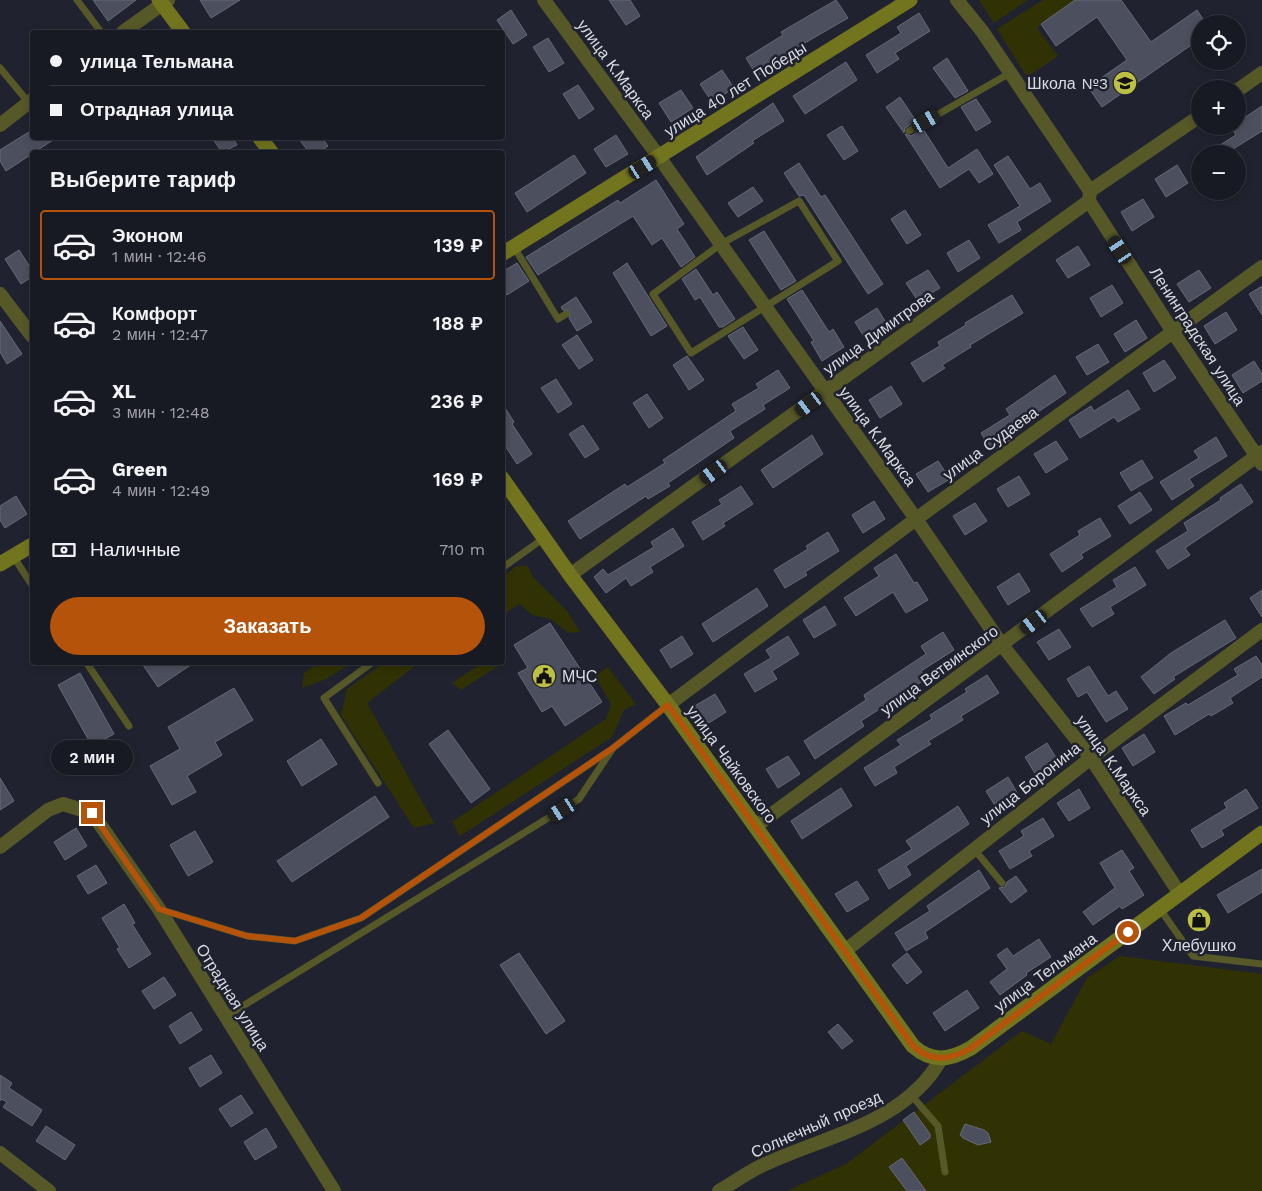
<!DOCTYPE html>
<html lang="ru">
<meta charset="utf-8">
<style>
:root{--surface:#181a23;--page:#21232b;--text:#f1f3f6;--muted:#9fa1a6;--line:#363841;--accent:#b45309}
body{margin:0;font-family:"Work Sans",sans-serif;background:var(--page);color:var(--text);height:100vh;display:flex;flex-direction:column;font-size:19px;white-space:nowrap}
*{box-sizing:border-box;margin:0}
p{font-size:16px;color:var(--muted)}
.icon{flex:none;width:28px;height:28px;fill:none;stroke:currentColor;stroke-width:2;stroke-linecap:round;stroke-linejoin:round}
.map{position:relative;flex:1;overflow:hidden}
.details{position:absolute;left:30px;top:150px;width:475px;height:515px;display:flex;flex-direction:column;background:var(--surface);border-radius:5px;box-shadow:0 2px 8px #0003,0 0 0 1px var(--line)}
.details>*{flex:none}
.banner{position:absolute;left:30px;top:30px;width:475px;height:110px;border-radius:5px;box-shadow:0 2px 8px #0003,0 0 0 1px var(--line);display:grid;align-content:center;height:110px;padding:0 20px;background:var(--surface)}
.fabs{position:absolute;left:1191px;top:15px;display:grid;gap:10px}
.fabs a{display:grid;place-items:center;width:55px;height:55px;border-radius:50%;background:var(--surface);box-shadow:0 2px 8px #0003,0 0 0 1px var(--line);font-size:25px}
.end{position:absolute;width:22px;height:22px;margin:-11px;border:6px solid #b45309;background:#fff;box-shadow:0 0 0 2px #fff}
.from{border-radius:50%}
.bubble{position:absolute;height:35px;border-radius:18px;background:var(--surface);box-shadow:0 2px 8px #0003,0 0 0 1px var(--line);font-size:16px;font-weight:600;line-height:35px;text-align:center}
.car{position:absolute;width:15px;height:30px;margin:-15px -8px;border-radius:6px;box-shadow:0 0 4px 1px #0007;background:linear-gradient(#222 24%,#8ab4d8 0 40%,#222 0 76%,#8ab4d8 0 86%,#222 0)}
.banner b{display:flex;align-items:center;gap:18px;height:48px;font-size:19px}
.banner b+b{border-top:1px solid var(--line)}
.banner i{width:12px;height:12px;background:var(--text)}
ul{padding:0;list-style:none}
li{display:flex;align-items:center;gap:15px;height:70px;margin:0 10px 8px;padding:0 10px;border:2px solid transparent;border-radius:5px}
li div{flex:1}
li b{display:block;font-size:19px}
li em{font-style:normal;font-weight:600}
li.current{border-color:var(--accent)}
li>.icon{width:45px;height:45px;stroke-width:1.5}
h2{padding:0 20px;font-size:22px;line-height:60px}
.pay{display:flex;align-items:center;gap:12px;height:55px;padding:0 20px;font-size:19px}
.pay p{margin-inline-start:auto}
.cta{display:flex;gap:10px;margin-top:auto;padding:10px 20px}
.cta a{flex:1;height:58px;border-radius:30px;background:var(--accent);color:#fff;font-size:20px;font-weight:600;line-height:58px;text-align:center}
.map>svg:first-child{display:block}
</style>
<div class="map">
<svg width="1262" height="1191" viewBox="0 0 1262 1191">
<rect width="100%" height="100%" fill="#20232f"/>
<path fill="#313204" d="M979 0H1028L994 23Z
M1043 0H1075L1037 28 1058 56 1027 77 997 29Z
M527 565 534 578 567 611 580 632 568 633 551 619 532 615 520 604 503 614V577L515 567Z
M503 653 506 661 461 690 452 683 482 663 502 662Z
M318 663V662L352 663 326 679 302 688 304 673Z
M384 663H419L367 703 434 823 414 828 341 715 347 689Z
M608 667 636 704 624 710 612 737 460 836 452 822 606 719 611 704 595 676Z
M1120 956 1262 974V1191H787L846 1164 1022 1031 1051 1044 1087 978Z"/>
<path fill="#4c4f5d" stroke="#666a78" d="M93 0H136L108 21Z
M200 0H240L211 18Z
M609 0H630L640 16 626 25Z
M836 0 848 18 777 59 779 63 757 76 746 58 783 35 781 32Z
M1075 0H1121L1151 42 1197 10 1206 24H1200V39L1102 107 1088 87 1127 60 1097 17 1056 46 1041 24Z
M511 10 527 35 513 44 497 20Z
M919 13 930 31 895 53 899 59 877 73 866 55 901 33 897 27Z
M548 38 564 63 549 72 533 47Z
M947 58 968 91 955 98 933 68Z
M846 62 857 80 805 114 793 96Z
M722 70 734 88 712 102 700 84Z
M578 85 594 109 579 119 563 94Z
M681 90 693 108 671 122 659 103Z
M900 97 916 121 905 128 904 133 886 107Z
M976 99 991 122 976 131 961 107Z
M773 103 784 121 752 141 754 143 707 175 696 157Z
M1262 106V131L1233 149 1236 154H1206L1236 135 1230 126H1238V122Z
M842 126 858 151 844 160 827 135Z
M923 129 948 168 977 149 993 174 979 183 969 169 940 188 905 134 911 136Z
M32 130V138H56L6 171 0 161V150Z
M616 135 628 154 606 167 594 149Z
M212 138H233L237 145 222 152Z
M298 138H322L328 146 320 152H309Z
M574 155 586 173 527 212 515 193Z
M1008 156 1030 189 1040 183 1051 201 1017 222 1021 230 999 243 988 225 1020 206 994 165Z
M799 163 821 197 825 195 883 284 868 294 804 195 799 196 784 173Z
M1177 165 1188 183 1166 197 1155 179Z
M656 180 684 224 677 229 695 257 681 267 662 238 652 245 633 216 538 275 526 257 618 200 620 203Z
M753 187 763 201 738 217 728 203Z
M1143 199 1154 217 1132 231 1121 212Z
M905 210 921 235 907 244 891 219Z
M764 231 796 281 781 290 749 240Z
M969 240 980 258 958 272 947 253Z
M1078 246 1090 265 1068 278 1056 260Z
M19 250 32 270V277L21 284 5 259Z
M517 263 529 281 507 295 502 288V272Z
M627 263 667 326 651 336 613 273Z
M696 269 713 295 717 292 735 319 723 327H719L700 297 695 300 682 279Z
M928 270 940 288 918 301 906 283Z
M1199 270 1211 288 1189 302 1177 284Z
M1112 285 1123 303 1101 317 1090 298Z
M1262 286V315L1249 294Z
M802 290 829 332 833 329 844 347 822 361 811 342 814 341 787 299Z
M1012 295 1023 313 970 345 971 347 942 365 945 368 923 382 911 363 940 346 938 342 966 325 965 323Z
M576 297 592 322 577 331 569 318 570 311 563 310 561 307Z
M877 308 888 326 866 340 855 322Z
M1226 312 1237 330 1215 344 1204 326Z
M1136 320 1147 338 1125 352 1114 334Z
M0 321 22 354 7 364 0 352Z
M743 327 758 350 744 359 728 336Z
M577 335 593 360 579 369 562 345Z
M1098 344 1109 362 1087 375 1076 357Z
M687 356 704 380 689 390 673 365Z
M1164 360 1176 378 1154 392 1143 373Z
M1254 361 1262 374V381L1243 393 1232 375Z
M778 370 790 388 763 405 765 409 730 431 734 438 668 483 670 486 648 499 646 496 580 539 568 521 625 484 627 487 665 463 663 460 736 411 732 404 759 388 756 384Z
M1055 375 1066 393 1010 431 1014 437 992 451 981 433 1010 415 1006 409Z
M556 379 572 404 558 413 541 388Z
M891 386 902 404 880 418 869 400Z
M1128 390 1140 409 1118 422 1114 417 1080 438 1069 420 1091 406 1094 411Z
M647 394 663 418 649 428 633 403Z
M502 403 514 422 512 424 532 454 517 464 502 441Z
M583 425 599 449 585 458 569 434Z
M812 435 823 454 773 488 761 470Z
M1216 437 1227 456 1189 479 1194 486 1172 500 1160 482 1199 458 1194 451Z
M1056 441 1068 459 1046 473 1034 454Z
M1142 460 1153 478 1131 491 1120 473Z
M938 461 950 479 928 492 916 474Z
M1019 476 1030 494 1008 507 997 489Z
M1241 484 1253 502 1185 548 1190 555 1168 569 1156 551 1188 531 1184 523 1221 500 1220 498Z
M741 486 753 504 723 523 725 526 703 540 692 522 722 504 719 500Z
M1140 492 1152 510 1130 524 1118 506Z
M16 496 27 514 5 528 0 520V506Z
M874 501 885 519 863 533 852 515Z
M975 503 987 521 965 535 953 516Z
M1100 518 1111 536 1081 554 1083 558 1062 572 1050 554 1080 535 1078 531Z
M673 528 684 546 650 567 653 572 631 586 626 578 606 593 594 577 603 569 608 575 654 547 651 542Z
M828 532 839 551 805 572 807 575 785 588 774 570 808 549 806 546Z
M896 554 914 583 917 582 928 600 906 613 893 592 856 616 844 598 879 576 874 568Z
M1135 567 1146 585 1110 607 1114 614 1092 627 1080 609 1117 587 1113 580Z
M1019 573 1030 591 1008 605 997 587Z
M757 588 768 606 713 642 702 624Z
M1262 590V617L1250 598Z
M825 606 836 625 814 638 803 620Z
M1225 620 1236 638 1173 677 1175 679 1154 694 1141 677 1171 653Z
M550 623 602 702 565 726 552 706 542 712 518 673 528 668 514 645Z
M1059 629 1071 647 1049 660 1037 642Z
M943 632 954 650 921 671 926 679 861 721 864 726 815 759 804 741 866 700 864 695 926 654 921 646Z
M682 636 693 654 671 668 660 650Z
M788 636 799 654 772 671 777 679 755 692 744 674 771 658 766 650Z
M1256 656 1262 665V677L1230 698 1233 703 1211 716 1209 714 1175 735 1164 716 1186 703 1188 705 1238 675 1234 669Z
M141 662H195L158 687Z
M1089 666 1108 696 1116 691 1128 709 1106 722 1087 692 1078 697 1067 679Z
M80 673 114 734 92 746 58 685Z
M987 675 999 693 961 716 963 720 928 741 931 744 894 767 897 773 875 786 864 768 901 745 897 740 932 719 930 715 967 692 965 689Z
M234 688 253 720 215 742 222 755 187 776 196 792 172 805 150 766 180 749 168 727Z
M715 694 726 712 704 726 693 707Z
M448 730 490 789 471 803 429 744Z
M1144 734 1155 752 1133 766 1122 748Z
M321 739 337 764 302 786 287 761Z
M1047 743 1058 761 1036 775 1025 757Z
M788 756 800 774 778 788 766 769Z
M1008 777 1019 796 997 809 986 791Z
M0 778 14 801 0 810Z
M841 788 852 806 802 839 791 821Z
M1079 789 1090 808 1069 821 1057 803Z
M1246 789 1258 808 1221 830 1224 835 1202 848 1191 830 1227 808 1224 803Z
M375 796 389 817 292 882 277 861Z
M958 806 969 824 906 866 911 875 889 889 878 870 912 849 906 841Z
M1043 818 1054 836 1029 851 1032 856 1010 869 999 851 1024 836 1021 831Z
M76 828 87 846 65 860 54 842Z
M195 831 213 862 188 876 170 845Z
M1122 850 1134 868 1129 871 1144 895 1122 909 1120 906 1093 925 1083 912 1115 888 1100 863Z
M96 865 107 883 88 894 77 876Z
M1262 869V892L1228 913 1217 895Z
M979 870 990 888 925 932 928 938 906 951 895 933 930 911 927 906Z
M1016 876 1027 891 1011 903 999 888 1005 887 1007 882Z
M857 881 869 899 847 912 835 894Z
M124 904 135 923 132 924 151 954 129 968 117 949 120 948 102 918Z
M1200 907 1211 924 1198 932 1187 917Z
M1039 939 1051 957 1026 973 1027 975 1000 995 990 982 1007 969 997 955 1007 948 1013 956Z
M519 953 565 1021 546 1034 500 965Z
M907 953 922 972 907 984 892 965Z
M164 977 176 995 154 1009 142 991Z
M967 990 979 1008 945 1031 933 1013Z
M191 1012 202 1030 180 1044 169 1026Z
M838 1024 853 1041 842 1049 828 1032Z
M211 1055 222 1073 200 1087 189 1068Z
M0 1075 12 1083 9 1088 42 1110 32 1126 3 1107 7 1102 1 1099 0 1101Z
M241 1095 253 1113 231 1127 219 1109Z
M914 1112 930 1134V1138L920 1145 903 1120Z
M965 1124 984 1130 988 1133 991 1142 978 1145 963 1138 960 1135Z
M46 1126 75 1145 65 1160 36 1141Z
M266 1128 277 1147 255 1160 244 1142Z
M902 1158 926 1191H907L889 1167Z"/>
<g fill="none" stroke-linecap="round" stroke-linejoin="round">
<path stroke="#565827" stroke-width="7" d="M77 0 101 32
M0 68 29 103
M909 131 1010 73
M799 201 838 261 691 353 653 294 721 244Z
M514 247 558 319 566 314
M13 556 32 585
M502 568 544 538
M86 662 129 726
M373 662 324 698 378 783
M974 849 1002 883
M1160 909 1193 956 1262 964
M162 910 247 936 295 941 361 918 609 751
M225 1017 579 799 613 748 668 705
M911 1095 938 1126 945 1172"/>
<path stroke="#565827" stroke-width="14" d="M544 0 659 157 916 519 1002 645 1091 758 1180 894
M957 0 982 31 1090 191
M123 32 168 0
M1238 90 1262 73
M0 125 32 100
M1089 201 1173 332 1262 464
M0 294 32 336
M570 575 1089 201 1090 191 1200 116
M668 705 916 519 1262 267
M756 826 1262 452
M0 847 48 810 63 804 92 813 159 909 334 1191
M846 950 1091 758 1262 630
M0 1153 49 1191
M719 1191C733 1183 745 1174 759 1167 822 1136 904 1125 941 1059"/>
<path stroke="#73751e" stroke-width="15" d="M159 0 183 32
M260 138 271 152
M502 254 910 0
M502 478 570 575 668 705 913 1046C932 1063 950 1060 971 1048L1262 833
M0 564 32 545"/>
</g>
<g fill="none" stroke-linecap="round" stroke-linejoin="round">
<path stroke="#b45309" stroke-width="6" d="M92 813 159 909 247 936 295 941 361 918 613 748 668 705 913 1046C932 1063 950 1060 971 1048L1128 932"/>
</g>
<defs>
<g id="school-disc" transform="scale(1.25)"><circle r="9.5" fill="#bdbf43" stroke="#20232f"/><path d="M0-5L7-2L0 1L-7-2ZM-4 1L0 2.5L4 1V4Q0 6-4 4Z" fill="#111"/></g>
<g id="civic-disc" transform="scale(1.25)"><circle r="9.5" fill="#bdbf43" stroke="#20232f"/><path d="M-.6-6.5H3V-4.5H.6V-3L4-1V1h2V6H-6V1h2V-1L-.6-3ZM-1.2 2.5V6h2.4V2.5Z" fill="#111"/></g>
<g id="shop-disc" transform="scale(1.25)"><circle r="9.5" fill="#bdbf43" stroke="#20232f"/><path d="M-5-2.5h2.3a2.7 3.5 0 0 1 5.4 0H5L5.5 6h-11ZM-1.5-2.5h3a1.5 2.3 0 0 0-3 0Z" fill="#111"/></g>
</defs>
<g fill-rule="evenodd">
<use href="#school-disc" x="1125" y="83"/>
<use href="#civic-disc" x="544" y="676"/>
<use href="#shop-disc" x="1199" y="920"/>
</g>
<g text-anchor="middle" stroke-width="5" stroke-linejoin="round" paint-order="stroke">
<g font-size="16" fill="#dadce4" stroke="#20232f">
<text transform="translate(616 69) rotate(54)" y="6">улица К.Маркса</text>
<text transform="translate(735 89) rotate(-32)" y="6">улица 40 лет Победы</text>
<text transform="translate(878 332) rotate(-36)" y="6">улица Димитрова</text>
<text transform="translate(1198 336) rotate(57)" y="6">Ленинградская улица</text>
<text transform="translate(878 436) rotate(54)" y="6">улица К.Маркса</text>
<text transform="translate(990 443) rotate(-36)" y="6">улица Судаева</text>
<text transform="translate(939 670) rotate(-36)" y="6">улица Ветвинского</text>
<text transform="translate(732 764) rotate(54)" y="6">улица Чайковского</text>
<text transform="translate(1114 765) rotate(55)" y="6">улица К.Маркса</text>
<text transform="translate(1030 783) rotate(-38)" y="6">улица Боронина</text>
<text transform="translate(1045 972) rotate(-36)" y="6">улица Тельмана</text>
<text transform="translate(233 997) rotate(58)" y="6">Отрадная улица</text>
<text transform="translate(816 1124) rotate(-24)" y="6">Солнечный проезд</text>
</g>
<g font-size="16" fill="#dadce4" stroke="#20232f" text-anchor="end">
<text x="1108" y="89">Школа №3</text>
<text x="562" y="682" text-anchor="start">МЧС</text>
<text x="1199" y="951" text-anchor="middle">Хлебушко</text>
</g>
</g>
</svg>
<div class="fabs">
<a><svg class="icon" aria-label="locate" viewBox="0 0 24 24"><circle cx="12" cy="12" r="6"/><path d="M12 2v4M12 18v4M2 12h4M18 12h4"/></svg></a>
<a>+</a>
<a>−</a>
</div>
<i class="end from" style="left:1128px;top:932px"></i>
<i class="end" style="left:92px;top:813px"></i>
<div class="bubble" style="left:51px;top:740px;width:82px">2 мин</div>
<i class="car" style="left:926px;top:121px;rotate:60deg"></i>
<i class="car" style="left:643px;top:167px;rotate:58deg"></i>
<i class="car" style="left:1120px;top:250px;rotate:327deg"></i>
<i class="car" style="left:809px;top:404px;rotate:234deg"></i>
<i class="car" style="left:714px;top:472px;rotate:234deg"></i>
<i class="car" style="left:1034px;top:622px;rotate:233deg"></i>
<i class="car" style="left:562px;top:810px;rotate:238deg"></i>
<div class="banner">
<b><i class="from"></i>улица Тельмана</b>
<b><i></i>Отрадная улица</b>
</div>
<section class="details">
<h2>Выберите тариф</h2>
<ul>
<li class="current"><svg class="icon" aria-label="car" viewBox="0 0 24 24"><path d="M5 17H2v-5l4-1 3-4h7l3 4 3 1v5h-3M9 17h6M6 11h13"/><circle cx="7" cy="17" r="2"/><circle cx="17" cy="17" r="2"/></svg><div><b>Эконом</b><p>1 мин · 12:46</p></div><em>139 ₽</em></li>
<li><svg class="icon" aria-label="car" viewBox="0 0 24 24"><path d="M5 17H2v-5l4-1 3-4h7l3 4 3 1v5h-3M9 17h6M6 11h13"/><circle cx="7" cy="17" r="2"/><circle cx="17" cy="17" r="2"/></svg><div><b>Комфорт</b><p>2 мин · 12:47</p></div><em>188 ₽</em></li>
<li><svg class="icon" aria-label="car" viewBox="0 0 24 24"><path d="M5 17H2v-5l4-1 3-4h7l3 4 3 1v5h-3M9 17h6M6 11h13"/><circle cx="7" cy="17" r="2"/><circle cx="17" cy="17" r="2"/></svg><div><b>XL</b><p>3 мин · 12:48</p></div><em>236 ₽</em></li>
<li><svg class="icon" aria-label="car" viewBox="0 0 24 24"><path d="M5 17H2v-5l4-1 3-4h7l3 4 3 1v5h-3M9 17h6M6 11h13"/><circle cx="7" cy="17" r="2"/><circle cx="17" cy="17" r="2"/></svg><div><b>Green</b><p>4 мин · 12:49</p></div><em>169 ₽</em></li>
</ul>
<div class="pay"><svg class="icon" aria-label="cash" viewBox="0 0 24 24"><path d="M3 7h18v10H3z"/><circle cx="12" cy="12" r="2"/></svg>Наличные<p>710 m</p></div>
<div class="cta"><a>Заказать</a></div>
</section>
</div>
